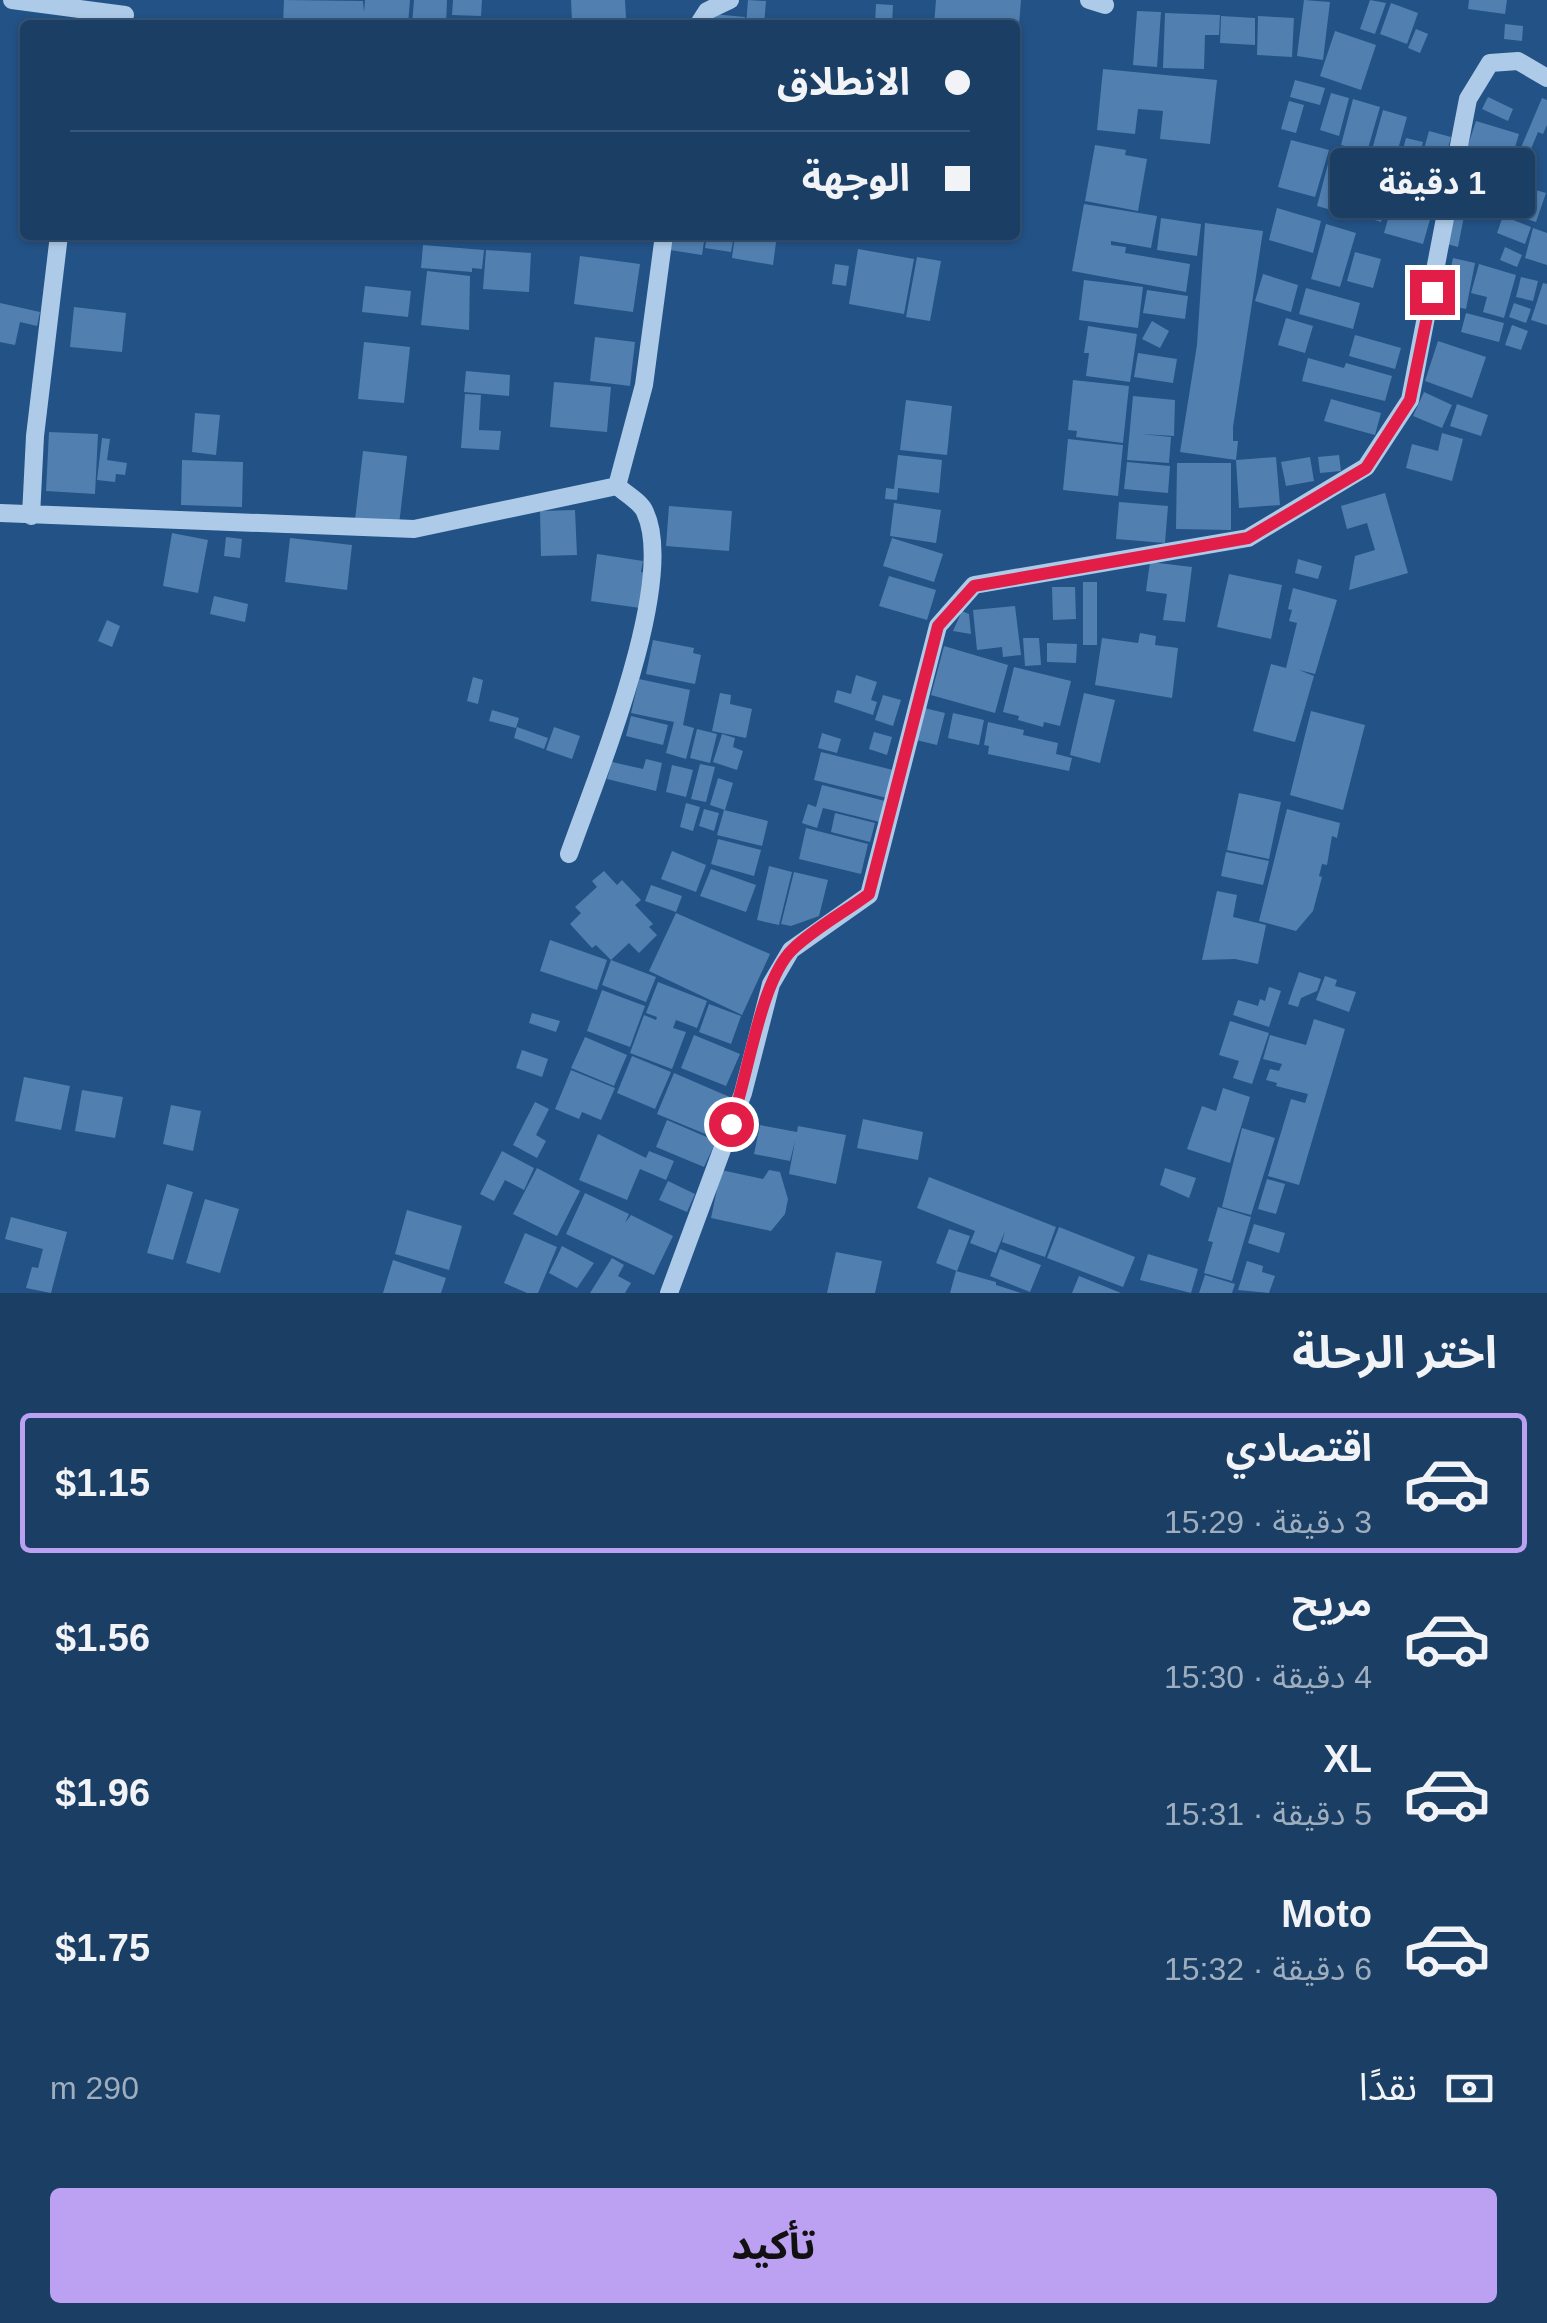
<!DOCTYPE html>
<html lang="ar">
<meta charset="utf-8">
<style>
:root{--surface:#1a3e64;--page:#23456a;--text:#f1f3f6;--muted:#9faebf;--line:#385778;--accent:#bca0f2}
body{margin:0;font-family:Arial,"Noto Sans Arabic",sans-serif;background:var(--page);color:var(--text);direction:rtl;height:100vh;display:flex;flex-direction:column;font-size:38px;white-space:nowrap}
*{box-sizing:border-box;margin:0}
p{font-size:32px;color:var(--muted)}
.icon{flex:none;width:55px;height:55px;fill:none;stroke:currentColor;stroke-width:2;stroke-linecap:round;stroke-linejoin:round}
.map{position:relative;height:1293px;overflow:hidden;direction:ltr}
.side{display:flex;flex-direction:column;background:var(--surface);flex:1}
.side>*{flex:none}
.banner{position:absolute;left:20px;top:20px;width:1000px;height:220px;border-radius:10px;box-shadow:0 2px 8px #0004,0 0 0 2px var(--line);direction:rtl;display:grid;align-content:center;height:220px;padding:0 50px;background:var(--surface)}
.end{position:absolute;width:45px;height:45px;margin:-22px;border:12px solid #e11d48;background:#fff;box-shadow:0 0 0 5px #fff}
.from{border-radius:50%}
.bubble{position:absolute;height:70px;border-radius:10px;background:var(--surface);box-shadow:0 2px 8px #0004,0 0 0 2px var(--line);font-size:32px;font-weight:700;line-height:70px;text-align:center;direction:rtl}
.banner b{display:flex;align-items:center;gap:35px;height:95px;font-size:38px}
.banner b+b{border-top:2px solid var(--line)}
.banner i{width:25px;height:25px;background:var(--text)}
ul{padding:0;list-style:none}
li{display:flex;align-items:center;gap:30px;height:140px;margin:0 20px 15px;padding:0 30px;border:5px solid transparent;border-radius:10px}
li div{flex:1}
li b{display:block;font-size:38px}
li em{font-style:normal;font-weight:700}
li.selected{border-color:var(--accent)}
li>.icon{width:90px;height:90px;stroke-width:1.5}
h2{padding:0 50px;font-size:45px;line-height:120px}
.pay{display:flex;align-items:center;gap:25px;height:110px;padding:0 50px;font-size:38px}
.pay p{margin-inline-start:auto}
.primary-button{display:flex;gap:20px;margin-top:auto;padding:20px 50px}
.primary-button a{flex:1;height:115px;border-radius:10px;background:var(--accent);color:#111;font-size:40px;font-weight:700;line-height:115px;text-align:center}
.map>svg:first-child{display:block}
</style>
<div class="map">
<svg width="1547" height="1293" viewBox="0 0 1547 1293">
<rect width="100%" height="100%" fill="#235286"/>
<path fill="#507fb0" d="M284 0 363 1 364 12 365 0H410L408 25H283Z
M414 0H447L446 25H412Z
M453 0H482L481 16 452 15Z
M571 0H625L626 18 572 21Z
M748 0 766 1 764 25H746Z
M936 0H1021L1018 38H1015V25H934Z
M1304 0 1330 2 1323 60 1297 56Z
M1370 0 1386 3 1375 34 1360 29Z
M1469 0H1507L1505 14 1468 9Z
M1391 3 1418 13 1407 44 1380 34Z
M876 4 893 5 892 25H875Z
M1137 11 1161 12 1157 67 1133 65Z
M1165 13 1220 15 1219 35H1205L1204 69 1163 68Z
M713 14 745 17 744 25H711Z
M1221 16 1255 18V45L1220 43Z
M1258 16 1294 18 1292 57 1257 55Z
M1505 24 1523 26 1522 41 1504 39Z
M1416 29 1428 34 1420 53 1408 48Z
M1335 31 1376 45 1361 90 1320 76Z
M1103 69 1217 80 1210 144 1160 139 1163 111 1138 109 1135 134 1097 130Z
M1295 80 1325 88 1320 105 1290 97Z
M1331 93 1349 98 1339 136 1320 130Z
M1488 97 1513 109 1508 121 1482 109Z
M1542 98 1547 100V125L1543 134 1538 132 1526 161 1517 157Z
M1353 99 1380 107 1367 152 1341 145Z
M1289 101 1304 105 1296 133 1281 129Z
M1383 110 1407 117 1394 164 1370 157Z
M1476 121 1519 134 1508 171 1464 157Z
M1429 131 1451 137 1438 186 1424 182 1421 193 1400 187 1403 177 1415 181Z
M1406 138 1423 142 1416 172 1398 168Z
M1291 140 1329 150 1315 197 1278 187Z
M1095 145 1126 150 1125 155 1147 159 1138 211 1085 201Z
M1328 164 1358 173 1346 214 1317 206Z
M1363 173 1392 181 1381 222 1352 213Z
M1465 175 1496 184 1489 208 1458 200Z
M1506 185 1523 190 1518 208 1501 203Z
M1529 188 1546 193 1536 222 1520 217Z
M1396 191 1435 202 1423 244 1384 233Z
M1084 204 1157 216 1151 248 1111 241V245L1126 247 1125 253 1190 264 1186 292 1072 271Z
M1455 204 1466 206 1458 247 1447 244Z
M1277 208 1321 221 1313 253 1269 240Z
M1503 216 1531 227 1525 244 1497 233Z
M1161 218 1201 224 1197 256 1157 250Z
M1205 223 1263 231 1233 427V441H1238L1236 460 1180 452 1197 345Z
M1326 224 1356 233 1340 287 1311 279Z
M1533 228 1547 233V265L1525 258Z
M672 235H705L702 255 670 250Z
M707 235H734L731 252 705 248Z
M735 235H777L773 265 732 258Z
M423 245 484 250 482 269 472 268V272L421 268Z
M1505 247 1522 255 1517 267 1500 260Z
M858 249 914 259 904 314 849 304Z
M486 250 531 253 529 292 483 289Z
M1355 252 1381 259 1373 288 1347 281Z
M580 256 640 264 633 312 574 304Z
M917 257 941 261 930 321 906 317Z
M1453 258 1475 263 1466 309 1443 304Z
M835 264 849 266 846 286 832 284Z
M1479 264 1516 275 1504 318 1483 312 1487 297 1471 293Z
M427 271 470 276 469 330 421 325Z
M1263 274 1298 285 1291 312 1255 301Z
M1521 277 1538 281 1533 301 1516 297Z
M1084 280 1143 287 1138 328 1079 320Z
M1543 283 1547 284V325L1531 320Z
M365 286 411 291 408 317 362 312Z
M1306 288 1360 303 1353 329 1299 314Z
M1147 290 1188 296 1185 319 1143 313Z
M0 303 40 312 37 326 20 322 15 345 0 342Z
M1514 303 1531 309 1526 323 1509 317Z
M74 307 126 313 122 352 70 347Z
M1466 313 1504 323 1499 342 1461 332Z
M1286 318 1313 326 1305 353 1278 345Z
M1152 321 1169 331 1160 348 1142 339Z
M1512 325 1528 331 1521 350 1505 345Z
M1088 326 1137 334 1130 382 1086 376 1089 353H1084Z
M1355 335 1401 348 1395 369 1349 356Z
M595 337 635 342 630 386 590 381Z
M1438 341 1486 357 1472 398 1425 381Z
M364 342 410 347 404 403 358 399Z
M1138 353 1177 359 1173 383 1134 377Z
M1308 358 1344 368 1346 363 1392 376 1385 401 1302 381Z
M466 371 510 375 509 396 464 392Z
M1073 380 1129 386 1123 443 1076 437 1077 431 1068 430Z
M554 382 611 387 607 432 550 427Z
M1424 392 1452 405 1442 428 1413 416Z
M465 394 481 395 479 430 501 431 499 450 461 448Z
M1133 396 1175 400 1174 436 1141 434 1171 437 1169 463 1127 460Z
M1331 399 1381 413 1375 435 1324 421Z
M906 400 952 406 947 455 900 450Z
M1457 404 1488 415 1481 436 1450 426Z
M195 413 220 415 216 455 192 452Z
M49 432 98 434 95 494 46 491Z
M1442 433 1463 439 1452 481 1406 468 1412 444 1438 451Z
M102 438 110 439 107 460 127 463 125 475 116 474 115 482 97 480Z
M1068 439 1123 445 1118 496 1063 490Z
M363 451 407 456 399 525 355 520Z
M898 455 942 460 939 493 898 488 897 500 885 499 886 488 894 489Z
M1339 455 1341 471 1320 473 1318 457Z
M1276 457 1280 505 1239 508 1236 460Z
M1310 457 1314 481 1286 486 1281 462Z
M182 460 243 462 242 507 181 505Z
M1127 462 1170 466 1168 493 1124 489Z
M1177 463H1231V530L1176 529Z
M1385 493 1408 573 1349 590 1355 556 1375 550 1367 523 1347 529 1341 506Z
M1119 502 1168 506 1165 543 1116 539Z
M894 503 941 510 936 543 890 536Z
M669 506 732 511 729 551 666 546Z
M575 510 577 555 541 556 540 511Z
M172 533 208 540 198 593 163 586Z
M226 537 242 539 240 558 224 556Z
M290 538 352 545 347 590 285 582Z
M892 538 943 554 934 582 883 566Z
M597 554 643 561 641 572 645 573 640 608 591 601Z
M1298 559 1322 566 1318 579 1295 573Z
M1150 562 1192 567 1185 622 1163 620 1167 594 1146 591Z
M1229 574 1282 585 1271 639 1217 627Z
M889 576 936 590 927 620 879 606Z
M1083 582H1097V645H1083Z
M1052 587H1075L1076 619 1053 620Z
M1293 588 1337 600 1315 674 1299 670 1314 676 1295 742 1253 731 1271 664 1286 668 1297 623 1289 621 1292 610 1288 609Z
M214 596 248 604 245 622 210 614Z
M1015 606 1021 655 1003 657 1002 647 977 650 973 610Z
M962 611 969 614 971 634 953 631Z
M107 620 120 626 112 647 98 641Z
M1140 633 1156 636 1155 645 1178 648 1172 698 1095 685 1102 638 1138 643Z
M1023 638H1039L1041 665 1025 666Z
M653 640 694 648 693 653 701 655 695 684 646 674Z
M1047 643 1077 644 1076 663 1047 662Z
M944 646 1008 665 995 713 931 695Z
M1014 667 1071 681 1060 726 1044 722 1043 727 1018 720 1019 716 1003 712Z
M856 675 877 682 871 700 877 702 873 715 834 702 837 690 851 694Z
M473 677 483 680 478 704 467 701Z
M639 679 690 690 683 725 694 728 686 759 666 753 674 722 631 713Z
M720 693 731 695 730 704 752 709 746 738 712 731Z
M1084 693 1115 700 1100 763 1070 755Z
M883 695 901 700 893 726 875 720Z
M920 707 945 713 937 745 912 739Z
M492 710 519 718 516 728 489 721Z
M1311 711 1365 725 1343 810 1290 795Z
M953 713 984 720 979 745 948 738Z
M631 716 668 725 663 745 626 736Z
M988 722 1024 730 1023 735 1058 743 1056 754 1072 758 1069 771 988 754 989 746 984 745Z
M517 727 548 738 544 749 514 738Z
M554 727 580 736 572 759 546 750Z
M697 729 717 734 710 763 690 758Z
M874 732 892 737 887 755 869 749Z
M822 733 841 739 837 753 818 748Z
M722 734 735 738 733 747 743 751 737 770 713 762Z
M821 752 893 770 887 798 814 780Z
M646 759 662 763 656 791 607 779 612 762 643 769Z
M700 764 715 767 706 802 691 799Z
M672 765 693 770 686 797 666 792Z
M718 778 733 783 725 810 710 805Z
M822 785 885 801 880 822 823 808 817 828 802 823 808 804 816 807Z
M1239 793 1281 802 1269 859 1227 850Z
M686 803 700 807 693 831 680 827Z
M704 809 719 813 714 831 699 826Z
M1287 809 1340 823 1337 838 1332 836 1327 865 1322 864 1319 876 1322 877 1313 911 1296 931 1259 921Z
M724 810 768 821 762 846 717 835Z
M835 813 875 823 870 842 831 832Z
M806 828 868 844 861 874 799 859Z
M718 839 761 850 754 876 711 864Z
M672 851 706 865 696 892 661 879Z
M1226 852 1269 861 1263 885 1221 876Z
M769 866 792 872 779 925 757 920Z
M711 869 756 885 746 912 700 896Z
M604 871 617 885 622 880 641 900 635 905 653 924 649 927 657 935 639 953 629 943 611 960 656 977 646 1002 602 985 611 960 596 945 592 948 570 924 581 913 575 907 597 887 592 881Z
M794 872 828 880 819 916 791 926 781 924Z
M651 885 682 896 676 912 645 901Z
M1217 891 1237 895 1233 917 1266 925 1258 964 1235 959 1202 960Z
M676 913 770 954 742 1015 649 971Z
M550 940 607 960 597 990 540 971Z
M1299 972 1321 979 1317 991 1301 998 1298 1007 1288 1004Z
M1325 976 1337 980 1335 986 1356 992 1349 1012 1316 1000Z
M658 982 707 1001 697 1028 676 1020 673 1028 686 1032 672 1069 630 1053 644 1015 656 1020 657 1017 646 1013Z
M1269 987 1281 991 1269 1027 1233 1015 1238 1000 1258 1006 1260 999 1265 1001Z
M602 990 645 1006 630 1047 587 1031Z
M709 1004 741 1016 731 1044 699 1032Z
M532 1013 560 1021 556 1032 529 1023Z
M1314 1019 1345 1029 1299 1185 1268 1176 1291 1099 1305 1103 1308 1094 1276 1086 1277 1083 1266 1080 1270 1069 1279 1071 1282 1064 1263 1059 1270 1035 1306 1045Z
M1230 1021 1269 1033 1252 1084 1233 1078 1239 1061 1219 1055Z
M694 1035 740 1054 726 1086 681 1068Z
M585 1037 627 1055 614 1086 571 1068Z
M522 1050 548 1059 542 1077 516 1068Z
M632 1056 671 1072 655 1109 617 1093Z
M571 1070 615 1088 601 1120 582 1112 579 1119 555 1109Z
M674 1073 732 1098 715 1138 657 1114Z
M24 1077 70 1086 61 1130 15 1121Z
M1223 1088 1250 1097 1230 1163 1187 1149 1202 1106 1216 1111Z
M82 1090 123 1097 115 1138 75 1131Z
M535 1102 549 1109 536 1135 546 1141 537 1158 513 1145Z
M171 1105 201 1111 193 1151 163 1144Z
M863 1119 923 1132 918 1160 857 1148Z
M667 1120 716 1141 704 1167 656 1147Z
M760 1125 797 1132 798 1126 846 1135 836 1184 789 1174 795 1141 790 1161 754 1154Z
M1242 1128 1275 1138 1251 1215 1222 1207Z
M598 1134 646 1158 649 1151 674 1161 666 1180 640 1169 627 1200 579 1180Z
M502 1151 534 1168 524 1190 505 1180 494 1201 480 1194Z
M537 1168 580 1191 557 1236 513 1214Z
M1165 1168 1196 1178 1189 1198 1160 1185Z
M721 1170 763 1179 769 1170 780 1172 788 1199 785 1214 771 1231 711 1218Z
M929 1177 1056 1227 1045 1257 1002 1242 1005 1231 996 1253 970 1243 975 1231 917 1208Z
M1267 1179 1285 1184 1276 1214 1258 1209Z
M668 1181 695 1194 687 1212 659 1200Z
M167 1184 193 1192 173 1260 147 1253Z
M585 1193 629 1214 625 1223 631 1215 673 1236 654 1275 566 1234Z
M205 1199 239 1209 220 1273 186 1263Z
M1218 1207 1251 1217 1232 1281 1204 1273 1213 1242 1208 1241Z
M407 1210 462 1226 449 1270 395 1254Z
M11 1217 67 1232 51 1293 26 1288 32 1267 38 1268 43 1249 5 1239Z
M1254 1224 1285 1233 1279 1253 1248 1243Z
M1059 1227 1135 1257 1123 1287 1047 1258Z
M949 1229 970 1236 957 1271 936 1263Z
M525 1233 557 1247 538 1293H527L504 1283Z
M562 1246 594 1263 577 1288 549 1273Z
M1000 1249 1041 1265 1030 1292 990 1276Z
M836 1252 882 1261 875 1293H827Z
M1148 1254 1198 1269 1191 1293 1140 1280Z
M612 1258 624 1265 618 1276 631 1283 625 1293H590Z
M393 1260 446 1278 441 1293H383Z
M1247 1261 1263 1266 1262 1272 1275 1276 1269 1293 1238 1290Z
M956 1271 996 1282V1285L1021 1293H950Z
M1205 1275 1235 1284 1232 1293H1199Z
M1079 1276 1121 1293H1072Z"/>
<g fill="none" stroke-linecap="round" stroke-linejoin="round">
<path stroke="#adcbe9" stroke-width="18" d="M12 0 125 15
M1089 0 1105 5
M698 25 707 11 730 0
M617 486 644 385 664 235
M0 513 414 529 617 486
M31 516 35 436 59 235
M569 854C595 780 678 582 645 512 641 502 625 493 617 486
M669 1293 743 1093 771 984 791 950 869 895 938 626 974 585 1248 538 1366 467 1410 400 1468 99 1490 63 1518 61 1547 78"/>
</g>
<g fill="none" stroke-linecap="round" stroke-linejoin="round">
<path stroke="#e11d48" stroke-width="12" d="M731 1124C748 1078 760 980 793 949 815 928 845 912 869 894L938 626 974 586 1248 538 1366 468 1410 400 1432 292"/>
</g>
</svg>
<i class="end from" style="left:731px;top:1124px"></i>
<i class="end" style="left:1432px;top:292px"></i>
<div class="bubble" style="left:1330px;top:148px;width:205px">1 دقيقة</div>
<div class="banner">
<b><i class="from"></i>الانطلاق</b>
<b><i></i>الوجهة</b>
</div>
</div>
<section class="side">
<h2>اختر الرحلة</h2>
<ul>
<li class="selected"><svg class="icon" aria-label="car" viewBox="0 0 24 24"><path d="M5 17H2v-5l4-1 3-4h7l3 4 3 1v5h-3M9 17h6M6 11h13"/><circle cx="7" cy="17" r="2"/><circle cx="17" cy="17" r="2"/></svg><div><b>اقتصادي</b><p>3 دقيقة · 15:29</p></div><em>$1.15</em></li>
<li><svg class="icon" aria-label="car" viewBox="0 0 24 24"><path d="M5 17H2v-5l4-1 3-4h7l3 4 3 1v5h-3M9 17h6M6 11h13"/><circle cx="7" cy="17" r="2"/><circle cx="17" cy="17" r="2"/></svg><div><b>مريح</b><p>4 دقيقة · 15:30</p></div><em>$1.56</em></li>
<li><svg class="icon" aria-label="car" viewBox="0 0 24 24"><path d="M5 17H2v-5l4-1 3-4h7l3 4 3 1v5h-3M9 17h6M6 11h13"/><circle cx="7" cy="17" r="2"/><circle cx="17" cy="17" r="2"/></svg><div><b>XL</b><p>5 دقيقة · 15:31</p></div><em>$1.96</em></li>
<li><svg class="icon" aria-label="car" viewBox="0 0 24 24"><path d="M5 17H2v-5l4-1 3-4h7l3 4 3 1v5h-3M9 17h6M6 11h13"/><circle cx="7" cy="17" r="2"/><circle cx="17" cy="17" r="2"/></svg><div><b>Moto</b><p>6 دقيقة · 15:32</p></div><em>$1.75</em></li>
</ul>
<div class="pay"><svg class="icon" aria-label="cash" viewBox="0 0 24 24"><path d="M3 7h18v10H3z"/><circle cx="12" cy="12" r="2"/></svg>نقدًا<p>290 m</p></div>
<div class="primary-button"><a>تأكيد</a></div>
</section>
